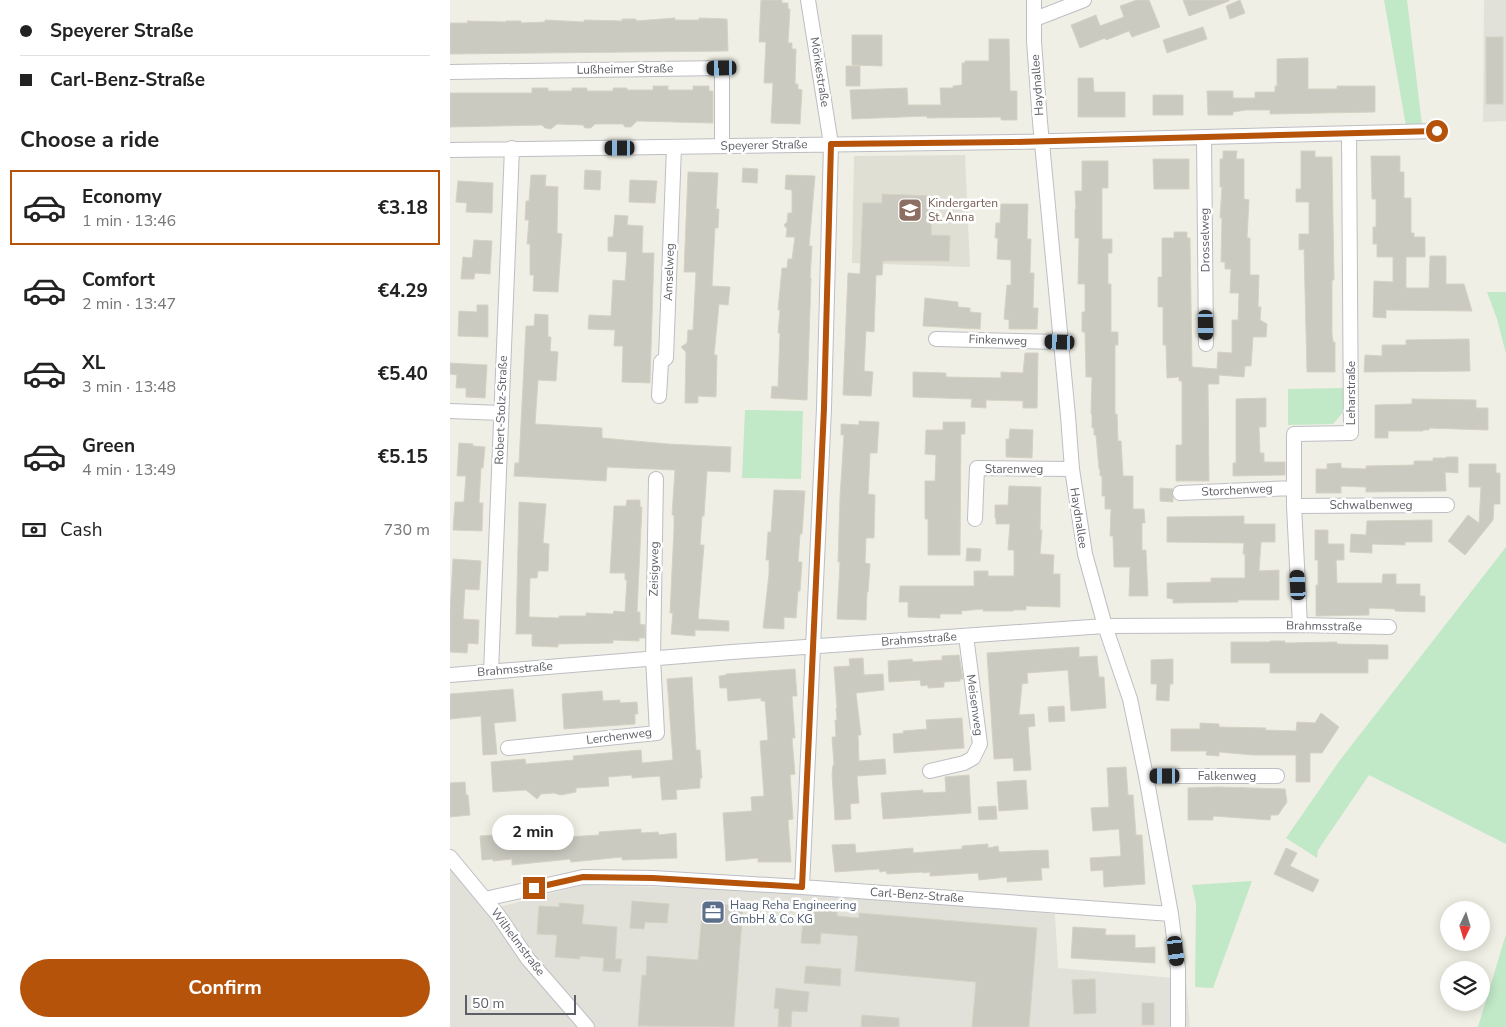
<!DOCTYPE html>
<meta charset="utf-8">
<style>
:root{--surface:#fff;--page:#f2f2f2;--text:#222;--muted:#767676;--line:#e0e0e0;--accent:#b45309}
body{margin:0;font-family:"Nunito Sans",sans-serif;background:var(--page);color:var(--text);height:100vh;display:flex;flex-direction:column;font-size:19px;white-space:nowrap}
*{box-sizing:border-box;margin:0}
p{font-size:16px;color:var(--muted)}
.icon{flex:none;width:28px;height:28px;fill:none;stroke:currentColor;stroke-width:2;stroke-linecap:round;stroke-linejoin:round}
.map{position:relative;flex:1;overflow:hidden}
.side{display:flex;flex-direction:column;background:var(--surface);width:450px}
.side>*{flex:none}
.guide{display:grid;align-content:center;height:110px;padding:0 20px;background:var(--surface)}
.needle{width:32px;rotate:184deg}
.controls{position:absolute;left:990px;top:901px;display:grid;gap:10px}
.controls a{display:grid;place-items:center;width:50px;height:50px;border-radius:50%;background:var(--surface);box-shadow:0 2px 12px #0003;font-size:25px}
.scale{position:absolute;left:15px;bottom:12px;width:111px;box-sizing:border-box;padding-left:5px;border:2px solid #5d5f66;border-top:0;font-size:14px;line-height:18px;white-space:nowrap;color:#5d5f66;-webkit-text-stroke:4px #fff;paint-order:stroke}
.end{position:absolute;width:22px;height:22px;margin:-11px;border:6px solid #b45309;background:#fff;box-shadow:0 0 0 2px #fff}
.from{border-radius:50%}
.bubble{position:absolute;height:35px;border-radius:18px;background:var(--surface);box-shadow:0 2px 12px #0003;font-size:16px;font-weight:700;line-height:35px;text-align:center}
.car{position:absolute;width:15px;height:30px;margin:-15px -8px;border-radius:6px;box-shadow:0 0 4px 1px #0007;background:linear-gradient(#222 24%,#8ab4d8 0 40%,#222 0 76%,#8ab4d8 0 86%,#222 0)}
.guide b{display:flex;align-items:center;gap:18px;height:48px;font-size:19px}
.guide b+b{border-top:1px solid var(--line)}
.guide i{width:12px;height:12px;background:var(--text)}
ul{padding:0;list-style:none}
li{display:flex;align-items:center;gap:15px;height:75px;margin:0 10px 8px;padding:0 10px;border:2px solid transparent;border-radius:0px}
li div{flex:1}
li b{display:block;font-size:19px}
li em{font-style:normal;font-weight:700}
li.selected{border-color:var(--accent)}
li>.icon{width:45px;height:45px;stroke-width:1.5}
h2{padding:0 20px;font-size:22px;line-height:60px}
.pay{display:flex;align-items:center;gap:12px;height:55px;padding:0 20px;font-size:19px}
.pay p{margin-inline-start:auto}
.button{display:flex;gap:10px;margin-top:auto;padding:10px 20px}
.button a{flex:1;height:58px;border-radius:30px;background:var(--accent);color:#fff;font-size:20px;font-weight:700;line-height:58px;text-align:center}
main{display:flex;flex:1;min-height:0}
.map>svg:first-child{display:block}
</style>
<main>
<section class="side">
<div class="guide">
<b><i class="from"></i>Speyerer Straße</b>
<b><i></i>Carl-Benz-Straße</b>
</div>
<h2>Choose a ride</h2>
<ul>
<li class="selected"><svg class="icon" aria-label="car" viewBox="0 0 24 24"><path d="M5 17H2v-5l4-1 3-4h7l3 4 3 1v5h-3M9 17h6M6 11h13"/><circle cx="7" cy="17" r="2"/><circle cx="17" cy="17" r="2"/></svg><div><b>Economy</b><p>1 min · 13:46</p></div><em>€3.18</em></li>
<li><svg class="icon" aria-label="car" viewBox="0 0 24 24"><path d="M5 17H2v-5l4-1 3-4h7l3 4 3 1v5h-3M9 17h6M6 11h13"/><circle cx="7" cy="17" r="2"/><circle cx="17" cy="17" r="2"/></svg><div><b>Comfort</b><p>2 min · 13:47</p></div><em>€4.29</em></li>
<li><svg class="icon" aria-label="car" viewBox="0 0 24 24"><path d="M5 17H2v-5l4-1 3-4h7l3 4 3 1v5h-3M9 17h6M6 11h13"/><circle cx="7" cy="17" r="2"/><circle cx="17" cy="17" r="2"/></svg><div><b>XL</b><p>3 min · 13:48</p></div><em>€5.40</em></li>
<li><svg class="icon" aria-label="car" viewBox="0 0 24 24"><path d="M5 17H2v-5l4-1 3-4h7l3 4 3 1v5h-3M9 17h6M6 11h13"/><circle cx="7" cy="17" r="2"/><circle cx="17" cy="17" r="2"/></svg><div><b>Green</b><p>4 min · 13:49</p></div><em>€5.15</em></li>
</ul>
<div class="pay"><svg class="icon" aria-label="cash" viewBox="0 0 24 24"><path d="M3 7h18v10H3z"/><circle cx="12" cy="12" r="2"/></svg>Cash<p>730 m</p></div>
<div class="button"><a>Confirm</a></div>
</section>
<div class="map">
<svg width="1056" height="1027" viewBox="0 0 1056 1027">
<rect width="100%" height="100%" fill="#f0efe5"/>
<path fill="#e1e1d9" d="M1034 0H1056V121L1033 122Z
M0 849 49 907 133 885 354 891 605 914 608 968 736 979 740 1027H0Z"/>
<path fill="#e0dfd3" d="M515 155 520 267 402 263 404 156Z"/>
<path fill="#c1e8c7" d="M934 0H957L972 125 956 126Z
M1037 292H1056V354L1047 319Z
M894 388 895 410 883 424 838 425V389Z
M295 410 353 411 351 479 292 478Z
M1056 547V844L919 775 868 850 867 858 836 838 890 760Z
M802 881 763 988 745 987 746 904 742 885Z
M1056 934V1027H1028Z"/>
<path fill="#cbcac1" stroke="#d5d2c3" d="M311 0H332V3H338V9H340L338 43H342V49H346L345 84H348V89L352 90 350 124 321 123 323 83H314L316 42H309Z
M687 0H699L710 27 682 37 679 31 656 40 655 38 630 48 621 25 646 15 650 26 674 17 670 6Z
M733 0H779V1L739 16Z
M790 0 795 13 780 19 776 6Z
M225 18V20H249V18L277 19 278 51 0 54V23H18L17 21 56 22V21H71V23L95 22V20L134 22V20L172 21V19H186V21Z
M753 27 757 39 717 53 713 40Z
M402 35H432V66L402 65Z
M1036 37H1053V104H1036Z
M539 39H559L560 91H567V120H551V117L477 118V116L402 119 400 90 457 88 458 105H491L490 88H503V86L512 85V63H515V61H539Z
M858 58V89H887V86H925V112L820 114V110H796L783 112V115H758L757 91H783V98H805V92H825V86H827V59Z
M396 66H410V86H396Z
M628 78H643L644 92H675V117H628Z
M203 86H218V90H243V86H259V91H263V123L187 121 181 127H175L173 124H145L141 128H135L133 125 107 124 101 129 95 128 92 125 0 127V93H82V88H98V91H122V88H137V91H163V88H177V90H203Z
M703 95H733V115H703Z
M773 151H787L786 159H794V199L799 200 797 238H800V275H809L808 307H811L810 320 817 324 816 337H803L801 366H795L794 377 769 375V384H758L759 481H726V445H732V381H729V377L717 378 716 345H713V307H708V277H712V238H724V232H737V238H740L742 367 767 369 768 352 782 353V320H788L789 293H780L781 269H775V262H771L772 218H770L772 187H770V159H773Z
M851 151H865V157H882L884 280H882V334L883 342H885V372H857L854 249 849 250V234H859V202H846V189H851Z
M921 156H950V172H954V198H961V233H964V237H975V257H956V288H979L980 256H996V284H1014L1022 311 936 310V318L923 317 924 281 943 282V257H927V244H923V227H926V199H922Z
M703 159H739V189H704Z
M632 161H658V188H652V239H662V253H658V284H661V332H668V345H665V414H667L668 441H671L673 476H683V509H694L695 523H692V550H696L698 596H679L680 567H664L663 536H660L661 509H655V496H652V476H650V469H649L646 435H644V428H642V414H641L642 377H636L635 332H632V312H635V284H628L629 238H625V209H626L625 191H632Z
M293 168 308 169 307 183 292 182Z
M135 170 151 171 150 190 134 189Z
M238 172 268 173 266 209H269L268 228H265L262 286 280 287 278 305 269 304 264 355H267L266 397 248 396V403H235L236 352 231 347 237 343 238 330H243L246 272H234Z
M81 175H96L95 186 108 187 107 233 112 234 108 292 83 291 84 275H80V244H77L79 220H75L76 201H79Z
M336 175 365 176 359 246H362L360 278H361L357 400 321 398 322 386 328 387 330 333H328L330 310H328L332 268H337L338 259H342L345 237H336L337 229 334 225 337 222 338 213H342V190L335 189Z
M180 180 207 181 205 203 179 202Z
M8 181 43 183 42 213 16 212 17 203 6 202Z
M432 194 482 196 481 235 500 236 499 261H433L432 275H426L424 332 416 331 414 371 423 372 421 396 393 395 398 273 410 274 413 203H432Z
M551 204H578L577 239H581L580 273H584L583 308H588L587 329H559V320L554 319 557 285H561V260L547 259 548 238H545L546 223H550Z
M165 215 178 216 177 225 193 226 192 253H204L200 383 172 382 173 346H164L165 330 138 329 139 315 161 316 163 280 175 281 177 252 158 251V237H163Z
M24 240 42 241 40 274 25 273 24 279H11L13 257 22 258Z
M475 298 508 302V307L520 308V312L531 313 530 329 473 326Z
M27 305H38V337L8 336 9 311 27 312Z
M85 314 98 315V337H101L100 351 108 352 106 381 88 380 85 424 152 428V438L218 444 281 447 280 472 257 471 254 516H252L250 545H254L248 619 279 621V631L245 630V636L221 634 223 613H220L224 529V515H222L225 470 157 467 156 481 64 476 65 463H69L76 326H84Z
M1019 339 1020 371 914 372 915 355 932 356V345H956V340Z
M575 353H588L587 408H573V401L536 400V408L521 407 522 399 463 397V372L496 373V377L551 378V372L573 373Z
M0 363 37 365 35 398 16 397V388H6L7 375 0 374Z
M816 398V427H809L810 453H814V462H835V475L783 476V463H786V399Z
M962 399 1026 400V408H1038V430L979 428V430H973V431H938V438H925V405L962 404Z
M409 421 429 422 427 453H420L418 494 425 495 424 538H416L415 563 420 564 418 592H417L416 620 387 619 390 562H388L390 497 394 435H391V424L409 425Z
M493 422H515V434H511L510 555H478V519H475V481H485L486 455 475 454 476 430H493Z
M560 429 583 430 582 458 556 457V439H559Z
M9 443 23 444V446L35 447 33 468H31L29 503H33L32 531 3 530 5 502H14L16 476H7Z
M996 457H1008V473L995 472 996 491 916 492V487L891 486V493H866V469H877V464L891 463V468L916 469V466L964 465V461H983V458H996Z
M1019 464H1046V473H1050V504H1044L1043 520 1015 555 998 541 1018 515 1029 523 1031 487H1019Z
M559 486 591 487 590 530H592L590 554 604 555 603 574H610V607L576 606V610H563V611H533V609L511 611 512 614H490V618L458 617V602H449L450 586H524V571H538V576H564V550H558L560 524H546V518H545V505H558Z
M710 488 723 489V502L710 501Z
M324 490 355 491 352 534H350L348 562H352L350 591H348L346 618 334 617V629L313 628 319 574V560H316L318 532H321Z
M177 500H190V507H192L187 612H190V624L195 625V638H189V641L163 640V643L108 644V647L82 646V634H66L69 502 96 504 93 543 99 544 98 571H88L87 578H80L79 617 109 618V616H136V613L163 614 164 611 175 612 177 580H175V573H160L164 506H176Z
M794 516V524H825V542H811L809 571 829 570V600H788V602L723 603V599L717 598V583L761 582V578H795V554H793L794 543 717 542V517Z
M982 520V542H955V545L922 544V553L900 552 901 534 916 535 917 521Z
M865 530H878V544H894V560H886L887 583H932L933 574H946V584H970V596H975V612L945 611V609L919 608V615L866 616V585H868V560H865Z
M517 548 531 549 530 561H516Z
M3 559 31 561 29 590 15 589 13 619 29 620 28 644 18 643 17 653 0 652V611Z
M820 641H835V643L887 642V644L938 645V659H918V673H820V663H781V642H820Z
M629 647V657L647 656 649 677H654L656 708 621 711 618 670 577 673 578 683 572 684 569 715 584 714 585 726 578 727 581 770 564 771 563 758 544 759 537 653Z
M509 655 513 679H510V681L494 682V687L478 688V685L471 686 470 680 439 682 438 661 462 659 463 662 492 660V656Z
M413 658 414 675 433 674 434 690 406 693 411 735H408L409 761 435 759 436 774 407 776 409 803 400 804 401 819 385 820 382 774 383 765H384L382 737H386L385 720H387L386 708H387L384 667 400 666 399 659Z
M723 659V684H720L719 701 706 700 707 684H701V660Z
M345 669 347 696H342L345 738H342L345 774 340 775 343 819 338 820 341 862H308V858L276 861 273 813 302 811 301 797 314 796 310 741 318 740 315 701H311V698L278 701 277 688H270L269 676 276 675V674Z
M242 677 246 750H250L252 778H250V788L226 790 227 799 212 800 210 776 182 778V775L158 777 159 786 126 788V792L111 795 104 793 91 794 87 799 76 790 43 792 41 762 75 759 76 764 124 760 123 756 191 750 192 763 223 760 217 679Z
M63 689 66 721 44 723 47 754 33 755 31 716 0 719V694Z
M152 691 153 701 170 700V703L187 702 188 714H185V724L114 729 112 694Z
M614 706 615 721 599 722 598 707Z
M871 713 889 727 872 753H860V782H846V755H803L769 752V756L756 755 757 751H721V729H750V723L769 724V727L816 728 815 730 846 731 847 722 865 723Z
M512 718 514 748 444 753 443 734 454 733 453 731 477 729 476 720Z
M676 767 678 795H683L686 835H692L695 884 654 887 653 870 641 871 640 858 671 856 669 829 643 831 641 808 659 807 657 768Z
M519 775 521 813 433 819 431 793 473 790V793L496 792 495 777Z
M576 780 578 809 549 811 547 782Z
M15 782 16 795H18L20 815 0 817V783Z
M768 787 835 789 837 802 828 815H821L820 820 763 816V820H738V788Z
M546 806 547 819 529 820 528 807Z
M191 829V833L208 832 209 835 226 833 227 858 172 860V857L121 862 120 859 62 865V859L43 861V859L32 860 30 836 60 834V840L88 838V836L100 835 101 838 149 835V832Z
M405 844 406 853 463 848V853L512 849V846L538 844V848L548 846 549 852 598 850 599 868H591L592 880 557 882V877L529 880 528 873 480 876V872L473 873V872L437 874 436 871 430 872 429 869 385 872 382 845Z
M836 848 847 853 840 866 869 880 863 892 824 874Z
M182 901 219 904 217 923 195 922 194 929 180 928Z
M109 903 134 905 132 924 167 927 165 959H172L170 972 153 971 154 958 130 956V959L105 957 107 935 87 934 89 906 109 907Z
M253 903 293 906 284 1027 188 1026 192 975 196 976 197 956 248 960Z
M354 910 387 912V916L409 918V913L587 928 579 1027H522L526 982 405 971 408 936 371 933 370 944 351 943Z
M623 927 656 929 655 935H685V948L705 947V963L621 958Z
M356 966 391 969 390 986 354 983Z
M645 979 646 1013 624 1014 622 980Z
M326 988 359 992 357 1012 342 1011 341 1027H328L329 1009 324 1008Z
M692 1003H704V1025H692Z
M412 1015 449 1018V1027H411Z"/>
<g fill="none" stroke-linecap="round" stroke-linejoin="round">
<g stroke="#bdbec4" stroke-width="16">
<path id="minor" d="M584 0V41L590 122 618 416 622 469 635 554 655 626 680 699 696 776 721 914 728 969V1027
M585 19 634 0
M0 72 272 68V146
M754 137 756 344
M0 150 563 142 987 131
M486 339 610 342
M209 396 211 362 216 358 224 147
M0 411 51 413
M730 493 843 488
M844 506 997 505
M525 519 527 468 622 469
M850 625 844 506V434L901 433 899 134
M41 672 62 148
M0 675 282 652 655 626 850 625 939 627
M58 748 207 733 203 658 206 479
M480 771 514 763 523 758 530 744 516 636
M696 776H827
M0 857 48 915 78 959 137 1027
M352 887 374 408 381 144 358 0
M35 899 133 877 203 878 352 887 721 914"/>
</g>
<use href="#minor" stroke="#fff" stroke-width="14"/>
</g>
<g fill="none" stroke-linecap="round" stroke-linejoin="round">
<path stroke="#b45309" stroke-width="6" d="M84 888 133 877 203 878 352 887 374 408 381 144 563 142 987 131"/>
</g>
<defs>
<g id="school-square" transform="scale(1.25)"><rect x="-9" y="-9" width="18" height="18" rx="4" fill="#8d6e63" stroke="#fff"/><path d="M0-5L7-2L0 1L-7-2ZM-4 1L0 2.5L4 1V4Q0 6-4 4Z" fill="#fff"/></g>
<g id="office-square" transform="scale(1.25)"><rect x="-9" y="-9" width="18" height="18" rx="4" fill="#5c6f8a" stroke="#fff"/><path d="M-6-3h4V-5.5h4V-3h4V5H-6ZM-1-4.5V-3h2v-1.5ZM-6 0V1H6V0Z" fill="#fff"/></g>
</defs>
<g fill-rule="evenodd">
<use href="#school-square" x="460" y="210"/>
<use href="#office-square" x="263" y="912"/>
</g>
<g text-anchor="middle" stroke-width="5" stroke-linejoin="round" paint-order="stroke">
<g font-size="12" fill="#5d5f66" stroke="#fff">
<text transform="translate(175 69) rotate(-1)" y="4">Lußheimer Straße</text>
<text transform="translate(370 72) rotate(81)" y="4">Mörikestraße</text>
<text transform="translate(587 85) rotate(-94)" y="4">Haydnallee</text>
<text transform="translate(314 145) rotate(-1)" y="4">Speyerer Straße</text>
<text transform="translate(755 240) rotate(-91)" y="4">Drosselweg</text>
<text transform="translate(219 272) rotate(-88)" y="4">Amselweg</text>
<text transform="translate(548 340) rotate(2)" y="4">Finkenweg</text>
<text transform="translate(901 393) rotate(-90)" y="4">Leharstraße</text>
<text transform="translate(51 410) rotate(-88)" y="4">Robert-Stolz-Straße</text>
<text x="564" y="473">Starenweg</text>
<text transform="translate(787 490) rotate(-3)" y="4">Storchenweg</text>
<text x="921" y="509">Schwalbenweg</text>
<text transform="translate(629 518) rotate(81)" y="4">Haydnallee</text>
<text transform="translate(204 569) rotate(-89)" y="4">Zeisigweg</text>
<text transform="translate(874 626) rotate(1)" y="4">Brahmsstraße</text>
<text transform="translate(469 639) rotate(-4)" y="4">Brahmsstraße</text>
<text transform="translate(65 669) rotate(-5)" y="4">Brahmsstraße</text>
<text transform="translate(525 705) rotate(82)" y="4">Meisenweg</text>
<text transform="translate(169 736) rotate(-7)" y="4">Lerchenweg</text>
<text x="777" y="780">Falkenweg</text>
<text transform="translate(467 895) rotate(4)" y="4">Carl-Benz-Straße</text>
<text transform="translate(68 942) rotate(53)" y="4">Wilhelmstraße</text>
</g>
<g font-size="12" fill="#785e54" stroke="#fff" text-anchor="start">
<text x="478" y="207">Kindergarten<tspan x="478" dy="14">St. Anna</tspan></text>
</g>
<g font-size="12" fill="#4e5e75" stroke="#fff" text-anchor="start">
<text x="280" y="909">Haag Reha Engineering<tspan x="280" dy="14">GmbH &amp; Co KG</tspan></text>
</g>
</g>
</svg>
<div class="controls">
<a><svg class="needle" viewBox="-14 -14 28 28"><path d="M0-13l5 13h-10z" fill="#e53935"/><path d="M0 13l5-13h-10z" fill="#767676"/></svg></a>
<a><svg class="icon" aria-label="layers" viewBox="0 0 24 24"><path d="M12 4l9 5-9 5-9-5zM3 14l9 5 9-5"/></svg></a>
</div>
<div class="scale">50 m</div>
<i class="end from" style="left:987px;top:131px"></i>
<i class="end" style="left:84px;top:888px"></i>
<div class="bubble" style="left:42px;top:815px;width:82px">2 min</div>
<i class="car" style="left:272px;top:68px;rotate:269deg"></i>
<i class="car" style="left:170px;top:148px;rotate:270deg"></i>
<i class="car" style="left:756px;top:325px;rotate:179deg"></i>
<i class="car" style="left:610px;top:342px;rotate:272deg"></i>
<i class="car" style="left:848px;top:585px;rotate:357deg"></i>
<i class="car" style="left:715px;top:776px;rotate:270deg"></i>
<i class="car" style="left:726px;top:951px;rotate:173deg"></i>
</div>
</main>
